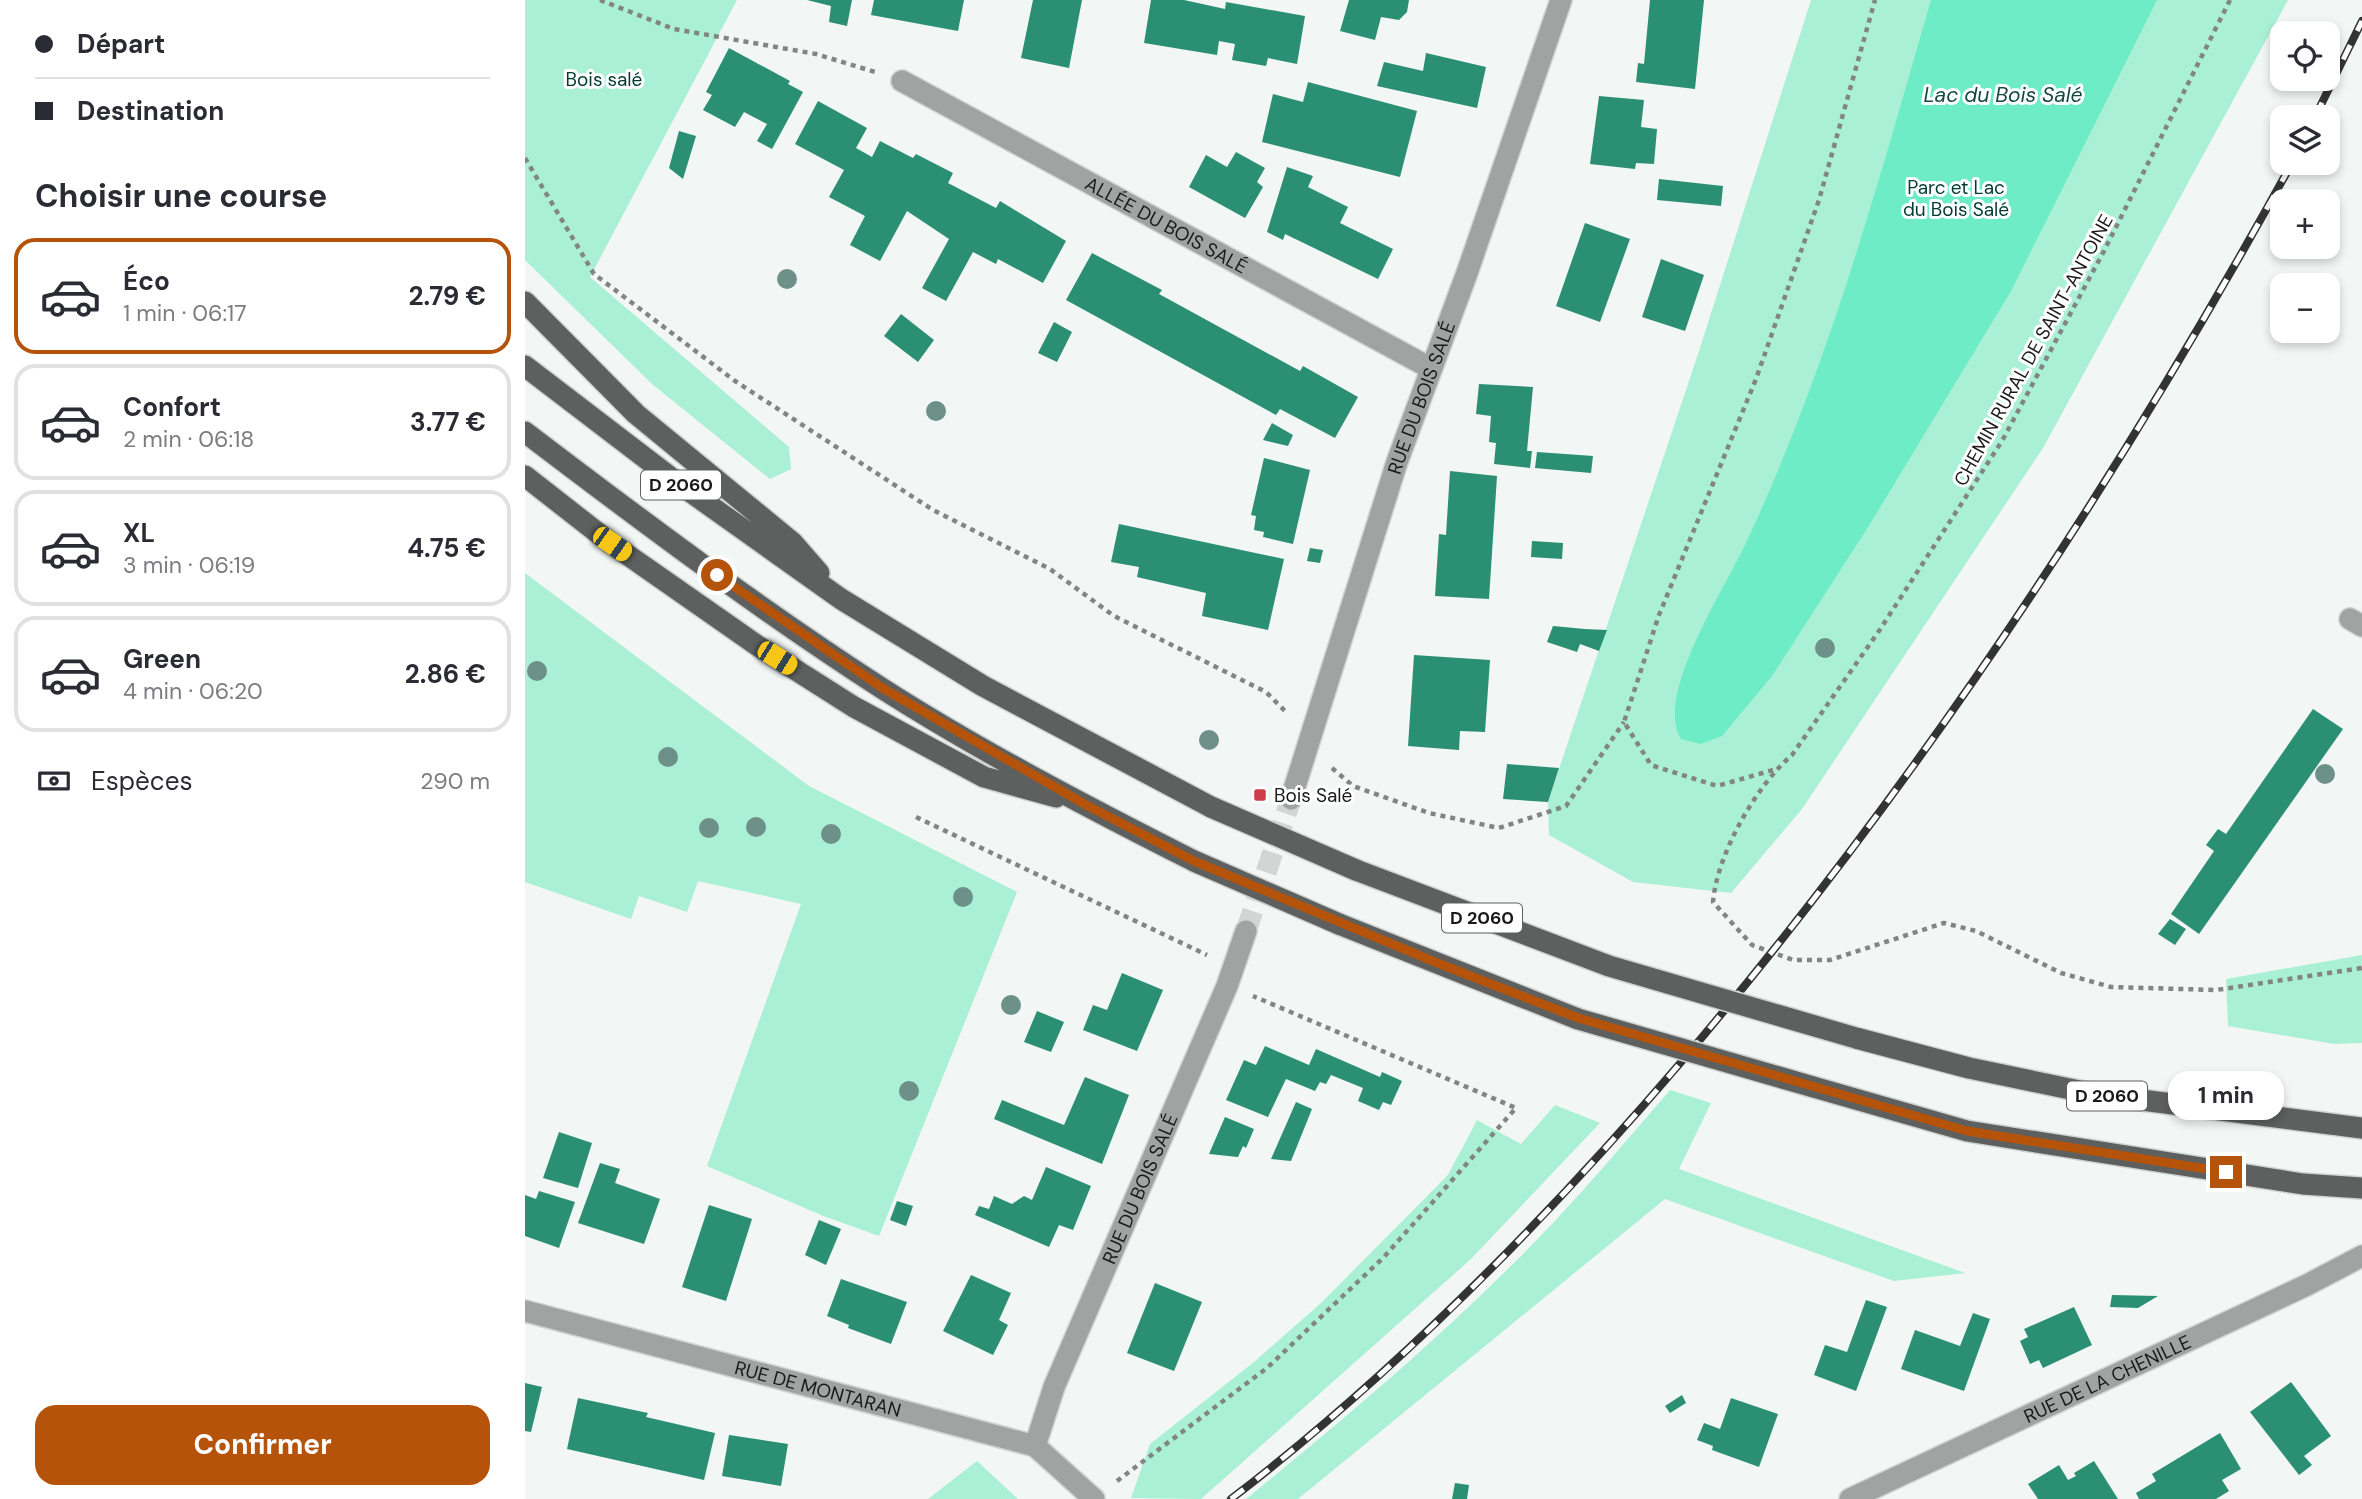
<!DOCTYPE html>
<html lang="fr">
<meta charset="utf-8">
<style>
:root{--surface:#fff;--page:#f7f7f7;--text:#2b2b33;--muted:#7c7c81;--line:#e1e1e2;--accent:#b45309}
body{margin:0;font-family:"DM Sans",sans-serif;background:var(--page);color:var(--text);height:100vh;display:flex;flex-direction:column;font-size:26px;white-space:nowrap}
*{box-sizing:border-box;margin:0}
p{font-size:23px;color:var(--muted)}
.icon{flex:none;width:38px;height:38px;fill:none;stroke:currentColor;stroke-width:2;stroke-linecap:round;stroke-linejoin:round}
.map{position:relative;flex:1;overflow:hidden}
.side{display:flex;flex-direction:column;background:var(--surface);width:525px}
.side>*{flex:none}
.hud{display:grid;align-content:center;height:154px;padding:0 35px;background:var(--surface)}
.fabs{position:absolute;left:1745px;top:21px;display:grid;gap:14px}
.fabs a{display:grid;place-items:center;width:70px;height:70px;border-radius:14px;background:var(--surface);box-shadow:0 4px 10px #0003;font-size:35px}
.end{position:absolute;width:32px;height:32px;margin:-16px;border:9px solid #b45309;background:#fff;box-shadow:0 0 0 4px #fff}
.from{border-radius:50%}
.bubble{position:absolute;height:49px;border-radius:21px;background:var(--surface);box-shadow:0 4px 10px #0003;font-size:23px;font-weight:700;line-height:49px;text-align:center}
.car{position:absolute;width:21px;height:42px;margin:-21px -10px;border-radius:9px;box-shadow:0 0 5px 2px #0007;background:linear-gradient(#f5c518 24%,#345 0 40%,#f5c518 0 76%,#345 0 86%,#f5c518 0)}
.hud b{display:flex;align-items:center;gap:24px;height:66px;font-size:26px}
.hud b+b{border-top:2px solid var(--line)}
.hud i{width:18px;height:18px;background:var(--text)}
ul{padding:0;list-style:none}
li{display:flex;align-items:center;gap:21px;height:116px;margin:0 14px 10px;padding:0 21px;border:4px solid var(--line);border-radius:21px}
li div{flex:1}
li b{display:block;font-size:26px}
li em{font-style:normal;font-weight:700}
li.active{border-color:var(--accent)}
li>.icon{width:63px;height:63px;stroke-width:1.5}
h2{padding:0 35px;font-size:32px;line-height:84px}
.pay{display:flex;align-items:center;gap:18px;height:77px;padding:0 35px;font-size:26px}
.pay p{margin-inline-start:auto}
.button{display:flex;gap:14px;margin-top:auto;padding:14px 35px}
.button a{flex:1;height:80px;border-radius:21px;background:var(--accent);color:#fff;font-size:28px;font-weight:700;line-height:80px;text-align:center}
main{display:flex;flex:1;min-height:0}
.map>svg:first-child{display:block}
</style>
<main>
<section class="side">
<div class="hud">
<b><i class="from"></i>Départ</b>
<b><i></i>Destination</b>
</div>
<h2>Choisir une course</h2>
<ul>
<li class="active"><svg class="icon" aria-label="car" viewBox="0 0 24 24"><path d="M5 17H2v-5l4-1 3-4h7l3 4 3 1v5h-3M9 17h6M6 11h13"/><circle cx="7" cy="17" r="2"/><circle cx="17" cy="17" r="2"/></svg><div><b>Éco</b><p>1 min · 06:17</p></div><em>2.79 €</em></li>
<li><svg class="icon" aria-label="car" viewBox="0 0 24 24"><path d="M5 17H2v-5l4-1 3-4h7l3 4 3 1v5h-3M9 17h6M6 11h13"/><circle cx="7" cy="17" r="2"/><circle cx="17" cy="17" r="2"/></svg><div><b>Confort</b><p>2 min · 06:18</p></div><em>3.77 €</em></li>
<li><svg class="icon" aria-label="car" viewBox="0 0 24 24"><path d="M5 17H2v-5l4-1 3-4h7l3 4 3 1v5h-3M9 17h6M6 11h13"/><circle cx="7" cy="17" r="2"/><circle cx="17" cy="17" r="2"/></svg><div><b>XL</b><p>3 min · 06:19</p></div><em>4.75 €</em></li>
<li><svg class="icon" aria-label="car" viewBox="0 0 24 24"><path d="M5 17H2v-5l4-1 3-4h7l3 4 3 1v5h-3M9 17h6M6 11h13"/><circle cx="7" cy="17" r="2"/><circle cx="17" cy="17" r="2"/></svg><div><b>Green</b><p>4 min · 06:20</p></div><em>2.86 €</em></li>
</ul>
<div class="pay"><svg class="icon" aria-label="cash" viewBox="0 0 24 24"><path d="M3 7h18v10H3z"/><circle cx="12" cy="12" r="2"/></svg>Espèces<p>290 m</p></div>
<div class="button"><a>Confirmer</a></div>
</section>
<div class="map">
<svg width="1837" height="1499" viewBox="0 0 1837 1499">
<rect width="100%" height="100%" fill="#f2f6f5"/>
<path fill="#a9f0d6" d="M0 0H212L65 277 264 447 266 469 245 479 127 384 0 260Z
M1286 0H1763L1518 448 1277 809 1206 893 1108 882 1024 835 1023 802 1174 351Z
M0 573 284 786 492 892 354 1236 296 1215 182 1166 276 904 173 881 162 912 114 896 106 919 0 882Z
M1837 955V1043L1809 1044 1703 1026 1701 979Z
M1145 1090 1186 1103 1154 1169 1440 1273 1369 1281 1140 1199 773 1499H721C828 1412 934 1322 1029 1222 1069 1179 1107 1134 1145 1090Z
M1030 1105 1075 1123 946 1259 676 1499 606 1498 625 1444 729 1362 797 1302 923 1175 952 1120 996 1144Z
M452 1461 493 1499H403Z"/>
<path fill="#6eecc5" d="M1406 0H1632L1486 291 1345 524 1247 676 1197 736 1176 744 1156 739C1129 696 1200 588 1220 545 1302 371 1353 184 1406 0Z"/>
<path fill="#2b8f73" d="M282 0H327L322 26 304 22 306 6Z
M349 0H439L433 31 346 15Z
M508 0H557L544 68 496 58Z
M626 0H659L700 9 701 2 780 16 772 64 743 58 741 66 707 60 710 44 694 41 692 55 619 43Z
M824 0H884L882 12 874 20 856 17 850 40 815 31Z
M1125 0H1179L1170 89 1111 82 1113 63 1119 64Z
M204 48 265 81 263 84 278 92 247 149 232 141 242 124 219 112 210 127 178 110 187 95 181 92Z
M901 53 961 67 952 108 852 86 859 62 898 71Z
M783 82 892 111 875 177 737 142 748 94 778 102Z
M1074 96 1119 100 1116 127 1132 129 1129 164 1111 163 1110 169 1065 164Z
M293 101 342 128 331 148 347 157 355 141 388 158 391 154 428 173 423 183 471 208 475 201 541 241 518 283 473 259 471 264 448 252 421 301 397 288 424 239 382 211 355 261 325 245 340 216 304 197 319 170 270 144Z
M154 131 171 136 158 179 144 168Z
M711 152 740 168 732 182 738 187 720 218 664 187 681 155 702 167Z
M762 167 788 176 783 187 823 207 815 223 868 249 853 279 760 234 758 240 742 232Z
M1134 179 1198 186 1196 206 1132 200Z
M1060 223 1105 239 1075 322 1031 306Z
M567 253 637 290 634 294 775 371 778 366 833 397 810 438 755 409 751 415 541 300Z
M1136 259 1179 275 1160 331 1117 317Z
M376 314 409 340 393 362 359 336Z
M529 322 547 332 532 362 513 353Z
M954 384 1008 387 1002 451H1007L1005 468 969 464 971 443 964 442 966 416 951 414Z
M747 423 768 435 763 446 738 440Z
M1012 452 1068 456 1066 473 1010 468Z
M739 458 785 470 768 544 738 537 739 532 729 530 731 516 726 515Z
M925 471 972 476 964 599 910 596 914 534 921 535Z
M594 524 759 559 743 630 677 616 681 593 612 577 614 567 586 562Z
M1007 541 1038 543 1037 559 1006 557Z
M785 548 798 550 795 563 782 561Z
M1028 626 1060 629 1082 630 1074 651 1055 644 1052 652 1022 642Z
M889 655 965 660 960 732 935 731 934 750 883 746Z
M1788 709 1818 729 1674 934 1646 914 1689 851 1681 845 1693 829 1701 834Z
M982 764 1034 768 1023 802 978 799Z
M1645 919 1661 929 1650 945 1633 934Z
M597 973 638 990 612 1051 558 1030 568 1005 582 1010Z
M512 1011 539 1022 526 1052 499 1042Z
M740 1046 784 1065 791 1049 855 1077 857 1072 877 1081 866 1105 858 1102 854 1110 833 1101 838 1088 806 1075 801 1084 795 1082 790 1091 761 1079 743 1117 701 1100 719 1060 731 1065Z
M560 1077 604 1095 577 1164 469 1119 477 1100 539 1125Z
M771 1102 787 1109 766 1161 746 1159Z
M700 1117 729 1129 721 1148 718 1146 713 1157 684 1154Z
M34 1132 67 1143 53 1188 18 1178Z
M75 1163 95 1169 90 1183 135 1199 119 1244 53 1223Z
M521 1167 566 1186 548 1230 534 1225 524 1247 450 1215 454 1206 464 1209 469 1196 487 1204 499 1196 507 1200Z
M14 1191 50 1202 34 1248 0 1236V1195L11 1199Z
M372 1201 388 1206 381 1226 365 1220Z
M184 1205 227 1219 201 1301 157 1287Z
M294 1220 316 1229 301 1265 280 1255Z
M446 1275 486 1293 474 1320 483 1325 468 1355 418 1331Z
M316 1279 382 1302 366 1344 323 1328 324 1325 302 1316Z
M630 1283 677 1302 649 1371 602 1353Z
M1587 1295 1633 1296 1613 1308 1585 1307Z
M1341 1300 1362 1307 1331 1391 1289 1375 1300 1345 1322 1352Z
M1549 1307 1567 1345 1518 1368 1514 1360 1505 1364 1495 1341 1503 1337 1499 1329Z
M1448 1313 1465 1319 1439 1391 1376 1369 1390 1330 1435 1346Z
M1766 1382 1806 1436 1779 1456 1787 1465 1774 1475 1725 1412Z
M0 1383 17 1387 6 1432 0 1431Z
M1157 1395 1161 1403 1145 1413 1140 1406Z
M53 1398 123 1413 121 1417 190 1433 179 1480 42 1449Z
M1206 1398 1253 1414 1234 1467 1187 1450 1188 1446 1172 1440 1179 1423 1195 1429Z
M1695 1433 1716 1469 1697 1480 1704 1491 1691 1499H1614L1611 1493 1631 1481 1627 1474Z
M204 1435 263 1444 256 1486 197 1476Z
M1569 1461 1593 1499H1513L1503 1484 1534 1465 1543 1480 1551 1476 1549 1473Z
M930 1483 944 1485 942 1499H927Z"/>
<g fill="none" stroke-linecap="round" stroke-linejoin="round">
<path stroke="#d1d5d4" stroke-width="21" stroke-dasharray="21 10" stroke-linecap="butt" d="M721 931 766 799"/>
<g stroke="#cfd3d2" stroke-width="24">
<g id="minor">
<path id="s1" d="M377 81 905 368"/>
<path d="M1825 619 1837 626"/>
<path id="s2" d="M766 799 872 462 942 273 1036 0"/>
<path id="s3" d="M0 1311 510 1446 569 1499"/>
<path id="s4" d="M510 1446 529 1387 702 986 721 931"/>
<path id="s5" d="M1325 1499 1782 1285 1837 1256"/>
</g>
</g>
<g stroke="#cfd3d2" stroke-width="24">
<path id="major" d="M0 302 111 414 267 542 294 573
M0 366 153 483 316 599 458 686 686 807
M0 432C117 521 234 609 358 689 455 751 566 809 669 861
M0 476 87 544 233 646 329 707 459 777 531 797
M831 870 1084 966
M814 924 1053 1019
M1331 1038 1444 1068 1569 1094 1837 1128
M1285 1086 1442 1131 1778 1184 1837 1188"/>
</g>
<path stroke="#838584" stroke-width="4.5" stroke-dasharray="5 5" stroke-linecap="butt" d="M75 0 149 29 291 54 350 72
M1705 0 1579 251 1477 441 1354 631 1267 755C1231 786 1192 854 1188 902L1227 945 1268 960H1305L1419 923 1451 931 1536 973 1586 987 1691 990 1837 968
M0 158 69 274 210 381 408 510 525 569 589 616 741 692 762 713
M807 768 828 786 904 813 974 828 1041 806 1099 722
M1248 770 1192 786 1126 765 1099 722 1134 615 1231 379 1294 200 1350 0
M391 817 682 955
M592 1481 742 1368 859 1257 991 1108 728 996"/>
<use href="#minor" stroke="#a1a3a2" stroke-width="21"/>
<use href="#major" stroke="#5d605f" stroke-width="21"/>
<g stroke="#323332" stroke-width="8">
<path id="rail" d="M1790 117 1837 21
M706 1499C873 1371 1021 1220 1157 1061 1392 785 1593 480 1767 163"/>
</g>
<use href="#rail" stroke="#fff" stroke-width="5" stroke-dasharray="16" stroke-linecap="butt"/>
<g stroke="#cfd3d2" stroke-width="24" stroke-linecap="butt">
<path id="major-bridge" d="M686 807 831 870
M669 861 814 924
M1084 966 1331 1038
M1053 1019 1285 1086"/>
</g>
<use href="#major-bridge" stroke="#5d605f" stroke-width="21"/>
</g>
<g fill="#6d9088">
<circle cx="262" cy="279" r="10"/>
<circle cx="411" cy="411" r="10"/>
<circle cx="1300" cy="648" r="10"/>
<circle cx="12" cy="671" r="10"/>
<circle cx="684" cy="740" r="10"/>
<circle cx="143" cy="757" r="10"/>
<circle cx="1800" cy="774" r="10"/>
<circle cx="231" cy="827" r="10"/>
<circle cx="184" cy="828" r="10"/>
<circle cx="306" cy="834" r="10"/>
<circle cx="438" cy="897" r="10"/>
<circle cx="486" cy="1005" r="10"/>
<circle cx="384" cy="1091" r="10"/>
</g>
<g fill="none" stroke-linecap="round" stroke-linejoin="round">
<path stroke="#b45309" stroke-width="9" d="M192 575 359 689 563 806 669 861 910 962 1053 1018 1442 1131 1701 1172"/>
</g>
<rect fill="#cd3d49" stroke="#fff" stroke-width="2.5" x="728" y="788" width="14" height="14" rx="3.5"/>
<g text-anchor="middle" stroke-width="6" stroke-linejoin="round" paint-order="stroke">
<g fill="#fff" stroke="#5e5f5e" stroke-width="2">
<rect x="116" y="470.5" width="80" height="29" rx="5"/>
<rect x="917" y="903.5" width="80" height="29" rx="5"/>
<rect x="1542" y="1081.5" width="80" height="29" rx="5"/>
</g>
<g font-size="18" font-weight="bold" fill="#191a19">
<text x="156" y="491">D 2060</text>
<text x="957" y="924">D 2060</text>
<text x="1582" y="1102">D 2060</text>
</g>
<g font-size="19" fill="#013d2e" stroke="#fff">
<text x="79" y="86">Bois salé</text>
<text x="1431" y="194">Parc et Lac<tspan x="1431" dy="22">du Bois Salé</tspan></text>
</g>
<g font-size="19" fill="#191a19" stroke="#fff">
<text dy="7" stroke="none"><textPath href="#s1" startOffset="301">ALLÉE DU BOIS SALÉ</textPath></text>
<text transform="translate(1508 350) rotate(-61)" y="7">CHEMIN RURAL DE SAINT-ANTOINE</text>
<text dy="7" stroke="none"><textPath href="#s2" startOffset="422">RUE DU BOIS SALÉ</textPath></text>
<text dy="7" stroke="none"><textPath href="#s4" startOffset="278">RUE DU BOIS SALÉ</textPath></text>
<text dy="7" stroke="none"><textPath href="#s5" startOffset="284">RUE DE LA CHENILLE</textPath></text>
<text dy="7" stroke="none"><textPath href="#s3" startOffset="303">RUE DE MONTARAN</textPath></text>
</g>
<g font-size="19" fill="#191a19" stroke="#fff" text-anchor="start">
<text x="749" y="802">Bois Salé</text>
</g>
<g font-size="21" font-style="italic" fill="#144a3b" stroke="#fff">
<text x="1478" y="102">Lac du Bois Salé</text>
</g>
</g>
</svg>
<div class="fabs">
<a><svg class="icon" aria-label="locate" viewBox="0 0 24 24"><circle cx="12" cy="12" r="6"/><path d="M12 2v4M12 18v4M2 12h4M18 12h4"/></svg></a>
<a><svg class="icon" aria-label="layers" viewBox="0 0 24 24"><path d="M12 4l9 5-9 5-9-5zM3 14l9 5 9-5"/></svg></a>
<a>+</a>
<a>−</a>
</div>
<i class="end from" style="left:192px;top:575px"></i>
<i class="end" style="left:1701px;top:1172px"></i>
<div class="bubble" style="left:1643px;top:1071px;width:116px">1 min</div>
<i class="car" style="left:87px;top:544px;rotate:125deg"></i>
<i class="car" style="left:252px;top:658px;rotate:122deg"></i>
</div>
</main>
